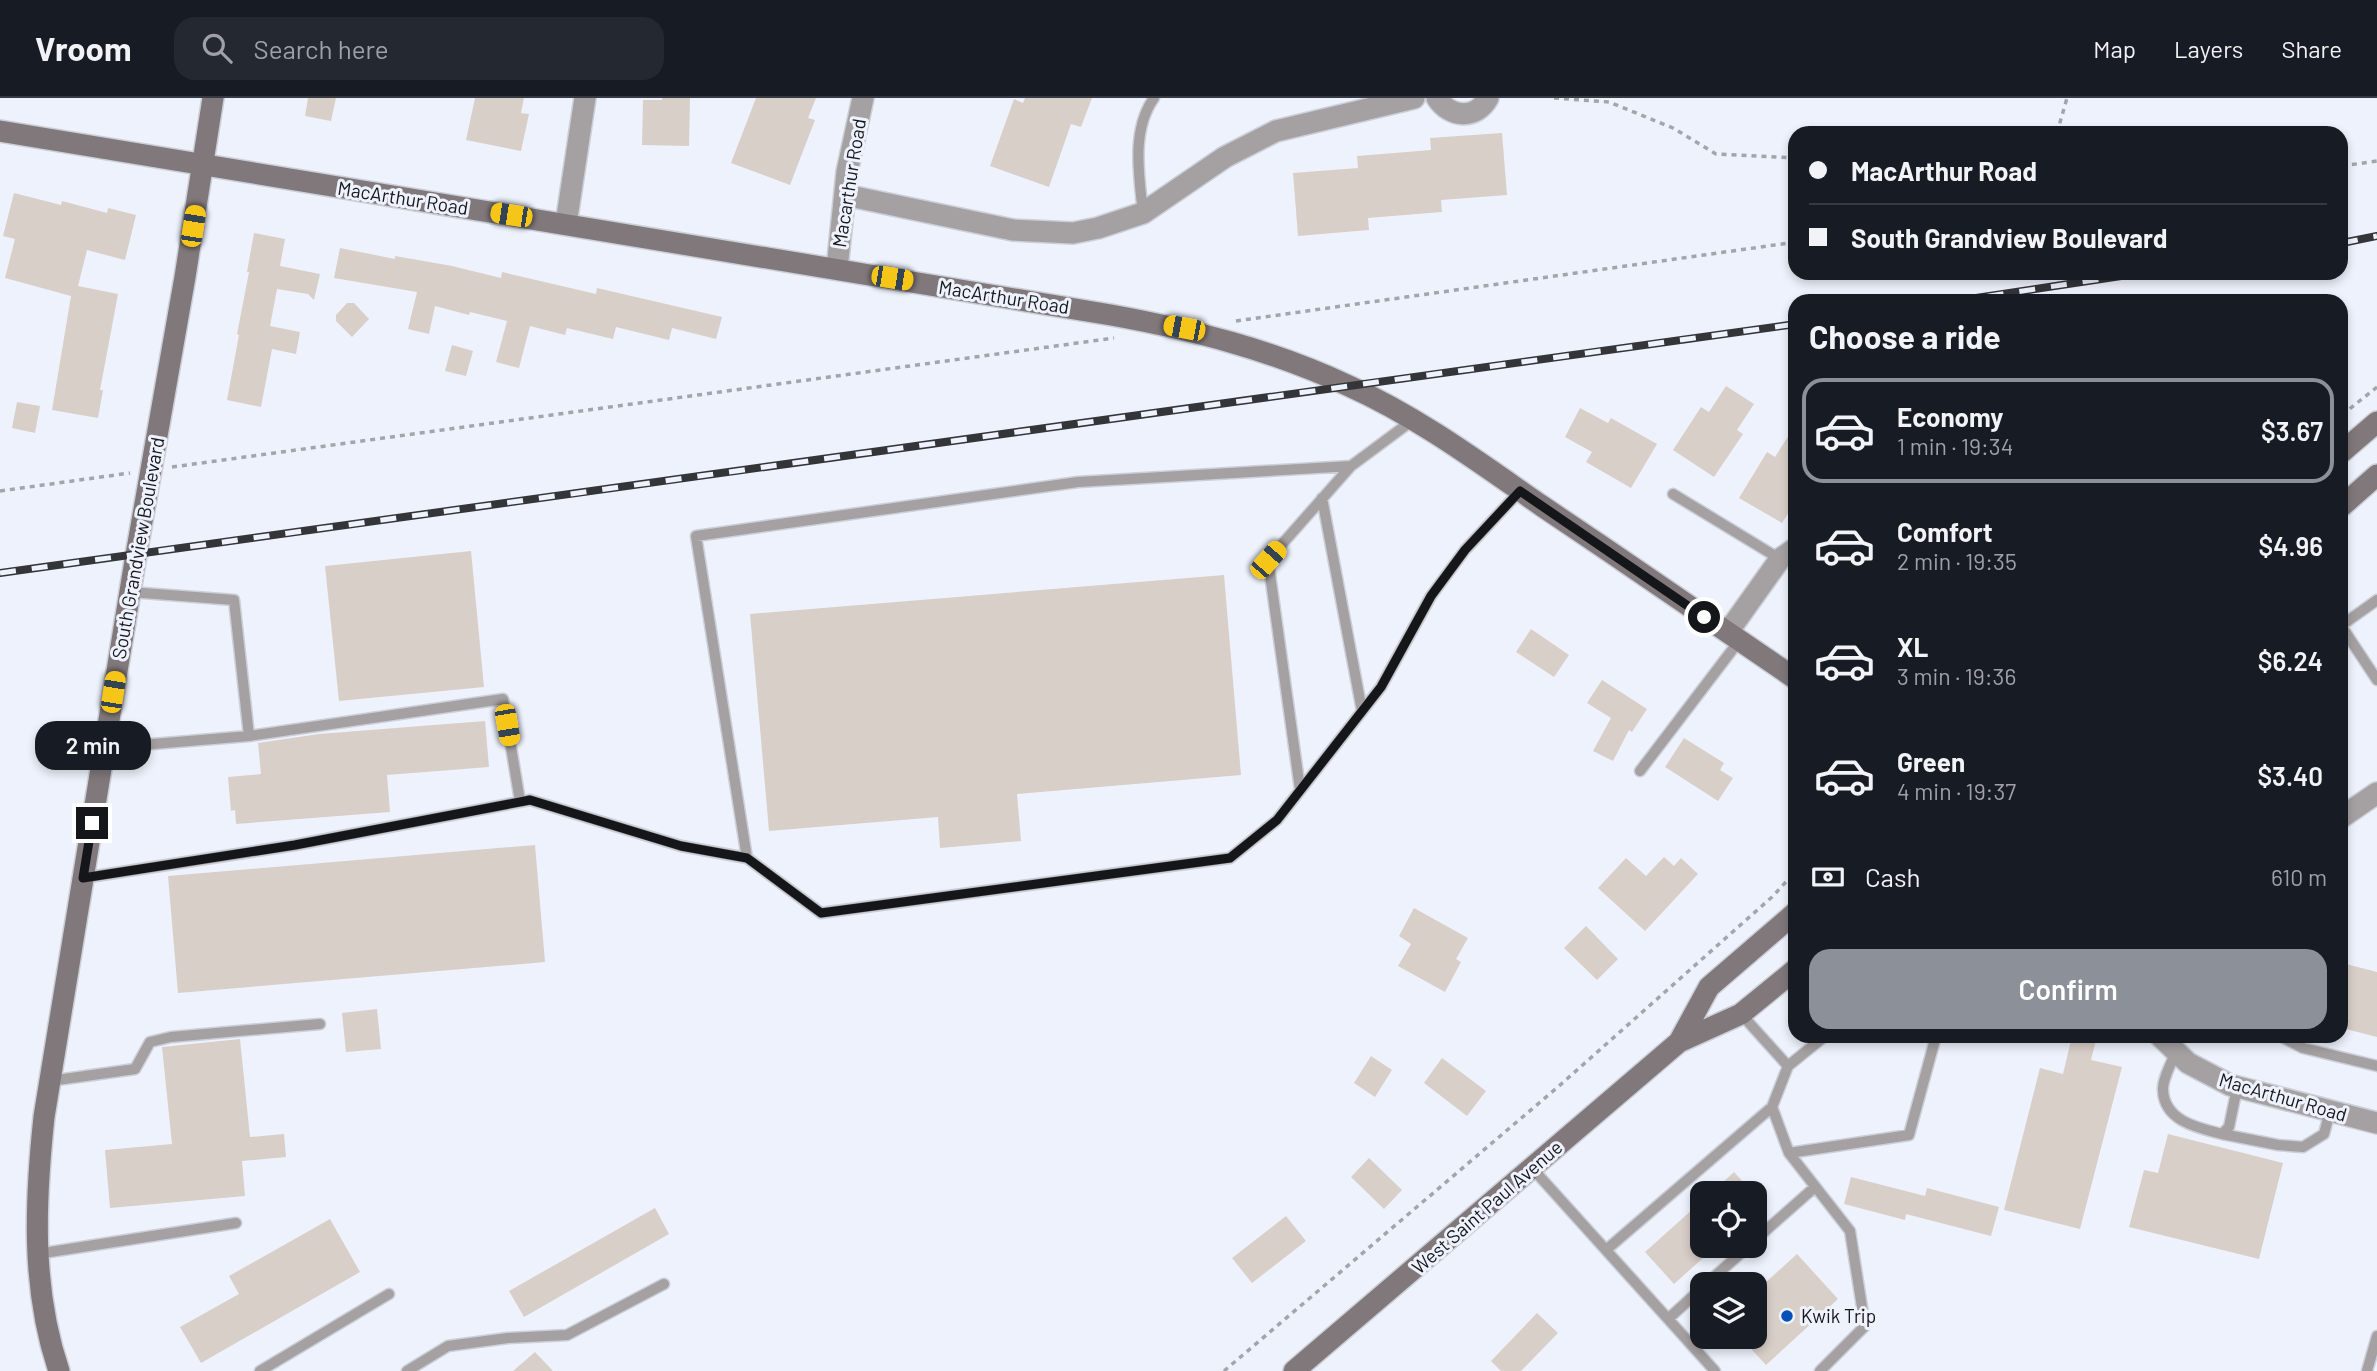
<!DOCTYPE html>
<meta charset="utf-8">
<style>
:root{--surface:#171b24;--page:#242831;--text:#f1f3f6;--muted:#9ea1a6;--line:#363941;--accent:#8c9099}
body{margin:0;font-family:Barlow,sans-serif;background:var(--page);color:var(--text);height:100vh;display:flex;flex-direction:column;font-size:26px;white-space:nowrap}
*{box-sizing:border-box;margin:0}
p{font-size:23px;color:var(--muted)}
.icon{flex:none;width:38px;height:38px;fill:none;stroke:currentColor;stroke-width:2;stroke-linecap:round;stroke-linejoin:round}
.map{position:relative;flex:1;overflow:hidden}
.drawer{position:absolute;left:1788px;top:196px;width:560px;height:749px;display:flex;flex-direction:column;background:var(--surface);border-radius:21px;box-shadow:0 4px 10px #0003}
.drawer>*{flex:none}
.top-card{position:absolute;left:1788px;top:28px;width:560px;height:154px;border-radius:21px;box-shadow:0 4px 10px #0003;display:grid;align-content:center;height:154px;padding:0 21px;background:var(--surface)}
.buttons{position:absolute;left:1690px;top:1083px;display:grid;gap:14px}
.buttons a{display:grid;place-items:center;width:77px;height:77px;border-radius:14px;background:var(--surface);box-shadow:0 4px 10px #0003;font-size:35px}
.end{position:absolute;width:32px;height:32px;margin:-16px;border:9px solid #141619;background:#fff;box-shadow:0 0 0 4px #fff}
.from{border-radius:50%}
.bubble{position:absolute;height:49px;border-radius:21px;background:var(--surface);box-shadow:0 4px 10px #0003;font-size:23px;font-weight:600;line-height:49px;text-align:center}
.car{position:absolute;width:21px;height:42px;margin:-21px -10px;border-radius:9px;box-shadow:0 0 5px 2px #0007;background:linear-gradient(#f5c518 24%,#345 0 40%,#f5c518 0 76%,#345 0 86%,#f5c518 0)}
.top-card b{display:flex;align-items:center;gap:24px;height:66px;font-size:26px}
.top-card b+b{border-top:2px solid var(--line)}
.top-card i{width:18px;height:18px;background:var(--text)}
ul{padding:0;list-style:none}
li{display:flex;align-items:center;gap:21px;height:105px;margin:0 14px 10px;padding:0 7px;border:4px solid transparent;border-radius:21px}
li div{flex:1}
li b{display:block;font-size:26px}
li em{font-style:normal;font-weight:600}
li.current{border-color:var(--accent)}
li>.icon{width:63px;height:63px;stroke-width:1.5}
h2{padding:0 21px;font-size:32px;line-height:84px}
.pay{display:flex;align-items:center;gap:18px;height:77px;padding:0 21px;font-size:26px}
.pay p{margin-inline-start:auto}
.primary-button{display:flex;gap:14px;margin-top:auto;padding:14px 21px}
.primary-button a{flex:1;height:80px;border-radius:21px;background:var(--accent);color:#fff;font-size:28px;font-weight:600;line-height:80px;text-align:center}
header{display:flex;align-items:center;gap:42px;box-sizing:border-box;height:98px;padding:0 35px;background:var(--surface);border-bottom:2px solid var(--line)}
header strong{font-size:33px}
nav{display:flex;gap:38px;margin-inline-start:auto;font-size:24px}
.search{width:490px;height:63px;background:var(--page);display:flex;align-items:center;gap:18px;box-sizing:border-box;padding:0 24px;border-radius:21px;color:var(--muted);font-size:26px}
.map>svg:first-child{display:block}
</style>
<header>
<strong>Vroom</strong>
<div class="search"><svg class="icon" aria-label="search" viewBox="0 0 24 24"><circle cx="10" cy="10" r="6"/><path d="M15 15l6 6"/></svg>Search here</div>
<nav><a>Map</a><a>Layers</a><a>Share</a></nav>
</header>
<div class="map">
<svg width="2377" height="1273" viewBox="0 0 2377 1273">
<rect width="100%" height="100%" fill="#eef2fc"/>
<path fill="#d9cfc9" d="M308 0H336L331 23 305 18Z
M475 0H524L521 15 529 16 521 53 466 42Z
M662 0H690L689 48 642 47 643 2H662Z
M756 0H816L808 20 815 22 790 87 731 65Z
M1025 0H1092L1081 29 1071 26 1049 89 990 68 1014 1 1023 5Z
M1502 35 1507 97 1441 102 1442 114 1368 120 1369 132 1298 138 1293 75 1358 70 1357 58 1431 52 1430 40Z
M14 95 61 107 62 103 107 115 108 110 136 117 125 162 87 152 78 188 118 196 100 292H103L98 320 52 312 71 198 5 180 15 141 3 138Z
M254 135 285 141 280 168 320 176 314 202 308 196 277 191 270 228 300 234 296 256 272 251 261 309 227 302 239 237 237 236 249 174H247Z
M340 150 395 161V158L452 168 501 180 502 174 596 196 597 190 722 219 716 241 672 230 669 242 616 229 613 241 567 230 565 237 530 228 519 270 496 264 507 223 470 214 469 217 435 208 429 236 408 231 417 194 334 180Z
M347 205H354L369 221 352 239 336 223V217Z
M452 247 473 253 466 278 445 273Z
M1726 288 1754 306 1737 332 1743 336 1714 379 1673 352 1701 309 1709 314Z
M17 304 40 308 35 335 12 330Z
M1580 310 1608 325 1611 320 1657 346 1631 390 1586 364 1592 354 1565 339Z
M1796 326V403L1782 425 1739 400 1767 354 1775 359Z
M471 453 484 589 339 603 325 468Z
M1224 477 1241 677 1017 696 1021 743 940 750 938 719 769 733 750 516Z
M1531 531 1569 557 1554 579 1516 554Z
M1602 582 1647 611 1632 634 1629 632 1613 663 1593 653 1611 620 1587 605Z
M485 623 489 669 387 677 390 714 236 726 235 712 231 713 228 679 261 676 258 645 319 636Z
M1684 640 1724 665 1720 672 1733 680 1718 703 1665 669Z
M535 747 545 864 178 895 168 778Z
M1664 759 1674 768 1681 760 1698 776 1645 833 1598 790 1626 760 1646 778Z
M1414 810 1468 840 1456 861 1461 864 1445 894 1398 868 1411 846 1399 838Z
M1586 828 1618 861 1597 882 1564 850Z
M2342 865 2377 874V939L2342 930Z
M377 911 381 951 346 954 342 915Z
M2072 938H2097L2091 962 2122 969 2080 1131 2004 1112 2040 970 2063 976Z
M240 941 250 1039 284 1036 286 1059 242 1063 245 1098 110 1110 105 1052 172 1046 162 949Z
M1371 958 1392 972 1375 999 1354 985Z
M1442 960 1486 993 1467 1018 1424 985Z
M2168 1036 2283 1065 2259 1161 2129 1129 2144 1072 2158 1075Z
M1369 1060 1402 1092 1384 1111 1351 1079Z
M1734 1074 1754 1096H1710Z
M1851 1079 1925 1098 1927 1090 1999 1109 1991 1138 1906 1116 1905 1122 1844 1106Z
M1703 1102V1160L1674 1186 1645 1154Z
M655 1110 669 1136 524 1219 509 1193Z
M1286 1118 1306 1143 1252 1185 1232 1160Z
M330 1121 360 1174 201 1265 180 1229 239 1196 229 1178Z
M1797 1156 1838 1201 1766 1267 1740 1239H1755V1194Z
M1537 1215 1558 1235 1521 1273H1501L1491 1263Z
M535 1254 553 1273H513Z"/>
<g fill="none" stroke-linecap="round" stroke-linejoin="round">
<g stroke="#cbcfd8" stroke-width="13">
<path id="lane" d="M1143 115C1139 78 1131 32 1154 0
M1413 322 1351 368 1078 384 696 438 747 760 821 815 1230 760 1277 722 1381 589 1431 498 1465 452 1520 393
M1673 396 1780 461
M1322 400 1362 613
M2342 527 2377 502
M2342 529 2377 582
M249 638 503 601 520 703
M105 644 141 647 249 638 234 502 130 494
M1640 673 1739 543
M1300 691 1268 462 1351 368
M83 780 295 747 530 702 681 748 747 760
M1741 916 1788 968 1772 1009 1789 1055 1850 1133 1865 1228 1820 1273
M2280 938 2303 950 2377 968
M2175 955C2172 965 2162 981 2163 992 2164 1023 2198 1030 2222 1036L2229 1029 2237 990
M1788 968 1825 938
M50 983 135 971 150 944 171 939 320 926
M2222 1036 2278 1047 2303 1049 2324 1036 2330 1013
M1789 1055 1909 1037 1936 938
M1532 1070 1715 1273
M1755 1142 1815 1089
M1606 1152 1772 1009
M37 1156 236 1125
M1706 1186 1749 1148
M1668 1221 1703 1189
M260 1273 389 1196
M407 1273 448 1248 508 1240 567 1237 664 1186
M2367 1273 2377 1238"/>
</g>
<g stroke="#cbcfd8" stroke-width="24">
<path id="street" d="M1437 0C1450 20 1476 22 1488 0
M845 97 1013 132 1073 135 1098 130 1143 115 1225 59 1276 33 1414 0
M566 126 585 0
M837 171 847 74 863 0
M1728 534 1780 461 1796 450
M2342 719 2377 695
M2160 938 2188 965 2230 987 2377 1025"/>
</g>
<g stroke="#cbcfd8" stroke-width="24">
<path id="secondary" d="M0 33 1111 217C1194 232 1272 252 1349 288 1418 319 1480 365 1542 408 1627 465 1711 523 1796 581
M2342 354 2377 324
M2342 408 2377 377
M1679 944 1709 889 1796 814
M59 1273C31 1191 35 1104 44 1019L136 457 185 179 213 0
M1294 1273 1679 944 1741 916 1796 871"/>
</g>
<path stroke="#a1a5ac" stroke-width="3.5" stroke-dasharray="5 5" stroke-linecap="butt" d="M1554 0 1609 4 1673 30 1716 56 1796 60
M2057 35 2067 0
M2342 68 2377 63
M1236 223 1796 144
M2342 317 2377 289
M172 369 1114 240
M0 393 130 375
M1224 1273 1559 988 1772 799 1796 773"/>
<use href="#lane" stroke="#a5a0a1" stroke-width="10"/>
<use href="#street" stroke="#a5a0a1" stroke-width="21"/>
<use href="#secondary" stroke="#80787a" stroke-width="21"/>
<g stroke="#333539" stroke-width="8">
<path id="rail" d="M2342 145 2377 138
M1956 203 2141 175
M0 475 1796 226"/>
</g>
<use href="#rail" stroke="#eef2fc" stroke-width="5" stroke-dasharray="16" stroke-linecap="butt"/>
</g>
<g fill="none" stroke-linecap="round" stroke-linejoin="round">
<path stroke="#141619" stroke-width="9" d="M92 725 83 780 295 747 530 702 681 748 747 760 821 815 1230 760 1277 722 1381 589 1431 498 1465 452 1520 393 1704 519"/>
</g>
<circle fill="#074fb9" stroke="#eef2fc" stroke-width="2.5" cx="1787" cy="1218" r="7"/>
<g text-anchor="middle" stroke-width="6" stroke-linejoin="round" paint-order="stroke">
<g font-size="19" fill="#141619" stroke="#eef2fc">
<text transform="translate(849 85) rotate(-81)" y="7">Macarthur Road</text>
<text transform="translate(403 100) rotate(9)" y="7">MacArthur Road</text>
<text transform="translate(1004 199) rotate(9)" y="7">MacArthur Road</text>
<text transform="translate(138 450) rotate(-80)" y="7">South Grandview Boulevard</text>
<text transform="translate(2283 999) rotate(16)" y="7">MacArthur Road</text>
<text transform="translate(1487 1109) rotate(-41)" y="7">West Saint Paul Avenue</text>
</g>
<g font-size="19" fill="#141619" stroke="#eef2fc" text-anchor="start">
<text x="1801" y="1225">Kwik Trip</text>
</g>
</g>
</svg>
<div class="buttons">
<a><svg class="icon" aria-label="locate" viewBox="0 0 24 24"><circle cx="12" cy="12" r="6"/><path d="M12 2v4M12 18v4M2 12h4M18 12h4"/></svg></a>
<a><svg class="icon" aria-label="layers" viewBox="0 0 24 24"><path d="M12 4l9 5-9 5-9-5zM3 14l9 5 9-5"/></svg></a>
</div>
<i class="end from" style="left:1704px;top:519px"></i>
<i class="end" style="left:92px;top:725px"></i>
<div class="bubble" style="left:35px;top:623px;width:116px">2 min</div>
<i class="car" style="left:511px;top:117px;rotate:279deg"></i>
<i class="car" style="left:193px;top:128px;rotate:9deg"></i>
<i class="car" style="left:892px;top:180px;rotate:99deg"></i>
<i class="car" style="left:1184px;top:230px;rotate:281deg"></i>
<i class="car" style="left:1268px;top:462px;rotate:41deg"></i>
<i class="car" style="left:113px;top:594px;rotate:9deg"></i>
<i class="car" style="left:507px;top:627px;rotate:170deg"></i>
<div class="top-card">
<b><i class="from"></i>MacArthur Road</b>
<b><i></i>South Grandview Boulevard</b>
</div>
<section class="drawer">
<h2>Choose a ride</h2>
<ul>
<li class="current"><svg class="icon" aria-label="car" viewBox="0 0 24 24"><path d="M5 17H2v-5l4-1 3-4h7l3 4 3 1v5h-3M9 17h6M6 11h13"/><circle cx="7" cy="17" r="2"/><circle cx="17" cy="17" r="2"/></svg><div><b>Economy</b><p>1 min · 19:34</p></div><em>$3.67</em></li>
<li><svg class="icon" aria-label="car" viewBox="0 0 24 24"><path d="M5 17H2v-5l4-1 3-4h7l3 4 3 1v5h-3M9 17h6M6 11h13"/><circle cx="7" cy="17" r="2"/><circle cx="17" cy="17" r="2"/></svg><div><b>Comfort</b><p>2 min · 19:35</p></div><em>$4.96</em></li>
<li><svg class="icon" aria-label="car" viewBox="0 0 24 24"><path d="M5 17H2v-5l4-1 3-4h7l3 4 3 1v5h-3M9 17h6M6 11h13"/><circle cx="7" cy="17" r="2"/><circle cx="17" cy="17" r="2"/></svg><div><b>XL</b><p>3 min · 19:36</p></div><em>$6.24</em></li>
<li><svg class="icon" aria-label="car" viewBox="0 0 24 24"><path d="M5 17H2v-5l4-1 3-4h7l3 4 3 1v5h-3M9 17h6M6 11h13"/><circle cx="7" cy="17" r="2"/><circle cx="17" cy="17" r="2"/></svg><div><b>Green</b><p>4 min · 19:37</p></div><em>$3.40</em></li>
</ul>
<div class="pay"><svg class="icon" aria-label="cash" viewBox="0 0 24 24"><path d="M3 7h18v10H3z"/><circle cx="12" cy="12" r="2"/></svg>Cash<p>610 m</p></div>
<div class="primary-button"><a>Confirm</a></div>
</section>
</div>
